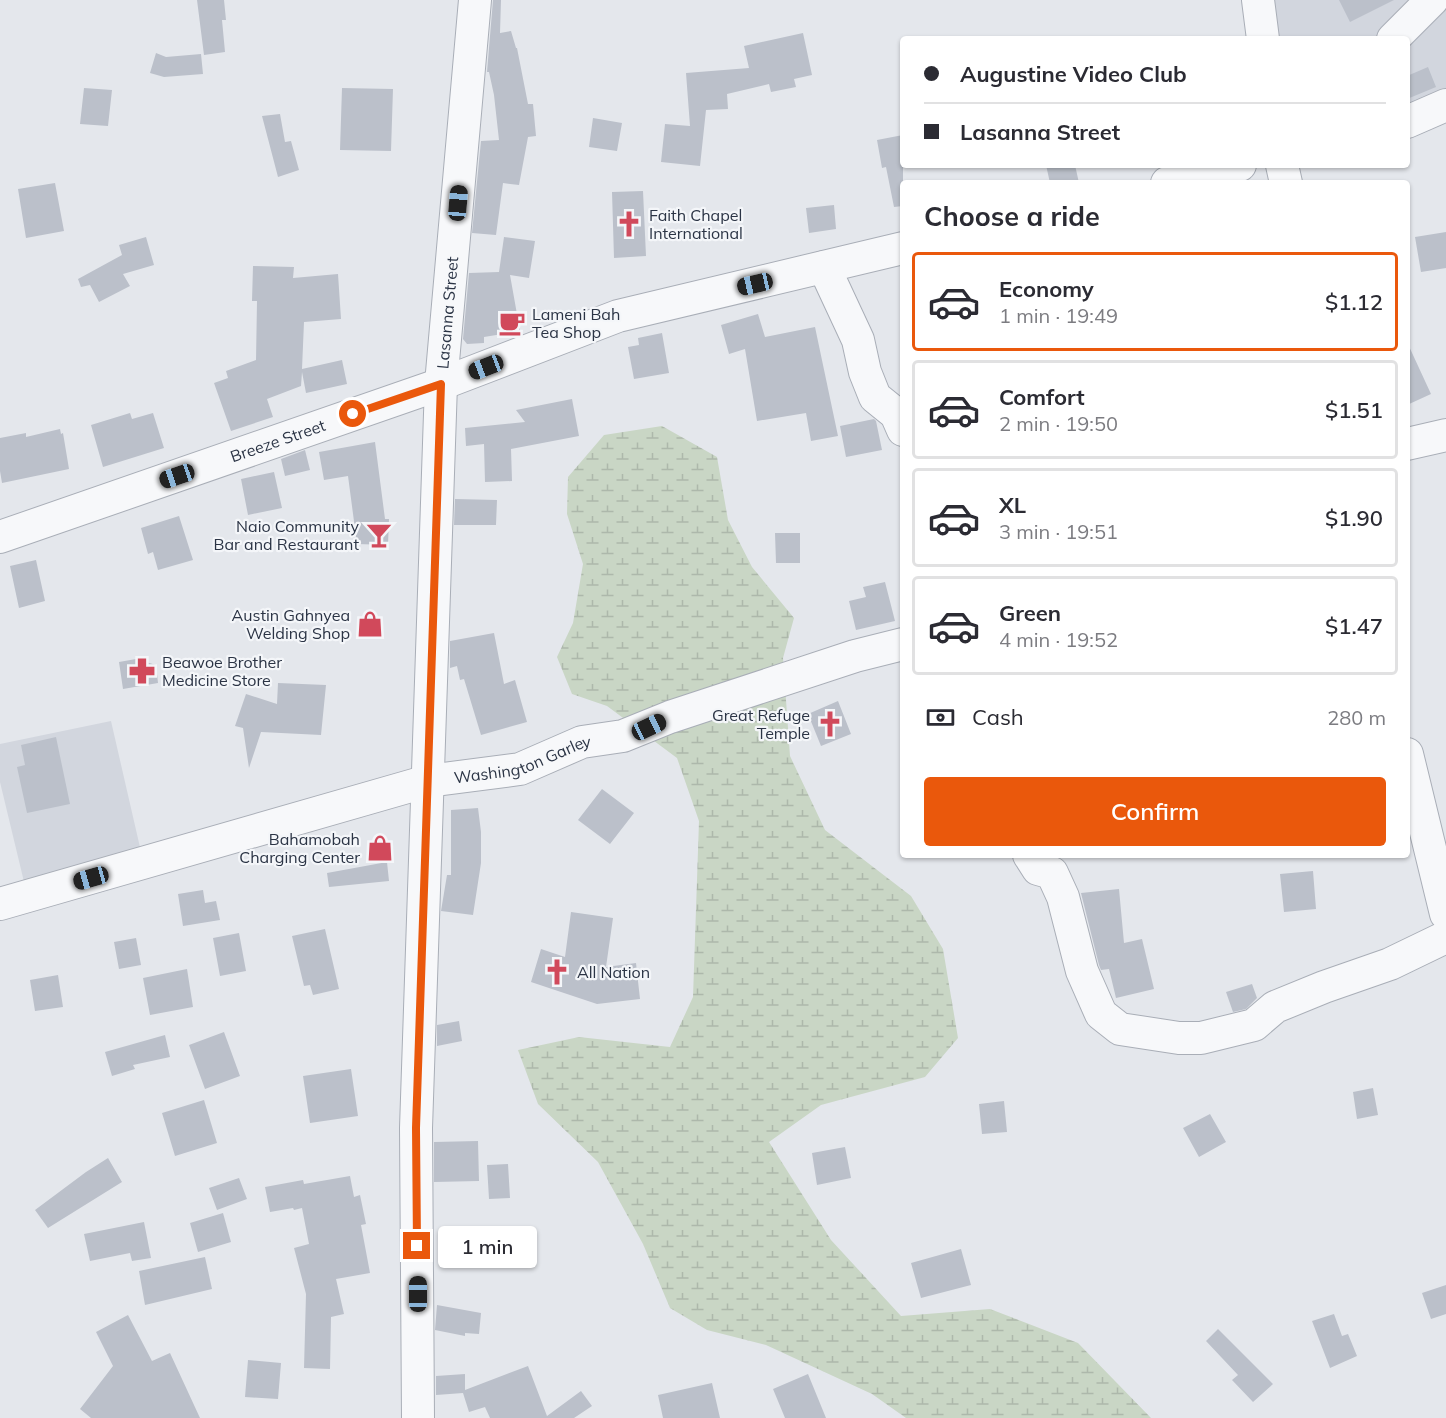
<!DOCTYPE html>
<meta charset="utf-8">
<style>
:root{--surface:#fff;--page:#f7f7f7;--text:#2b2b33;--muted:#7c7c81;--line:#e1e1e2;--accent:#ea580c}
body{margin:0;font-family:Mulish,sans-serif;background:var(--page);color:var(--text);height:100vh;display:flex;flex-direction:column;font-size:22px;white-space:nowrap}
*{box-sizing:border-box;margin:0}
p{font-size:20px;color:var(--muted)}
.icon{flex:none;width:33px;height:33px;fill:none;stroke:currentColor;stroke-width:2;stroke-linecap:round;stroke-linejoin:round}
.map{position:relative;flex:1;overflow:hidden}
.details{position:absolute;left:900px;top:180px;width:510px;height:678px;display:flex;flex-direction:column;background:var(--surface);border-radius:6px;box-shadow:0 2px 4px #0004}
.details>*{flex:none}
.guide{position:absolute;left:900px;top:36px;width:510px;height:132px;border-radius:6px;box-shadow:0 2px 4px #0004;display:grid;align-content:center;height:132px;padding:0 24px;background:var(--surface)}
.end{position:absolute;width:27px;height:27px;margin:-14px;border:8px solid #ea580c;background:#fff;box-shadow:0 0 0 3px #fff}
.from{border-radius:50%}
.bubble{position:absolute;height:42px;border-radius:6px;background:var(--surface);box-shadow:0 2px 4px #0004;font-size:20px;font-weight:600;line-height:42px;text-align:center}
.car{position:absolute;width:18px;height:36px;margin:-18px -9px;border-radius:8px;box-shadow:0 0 4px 2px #0007;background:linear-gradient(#222 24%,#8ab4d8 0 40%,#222 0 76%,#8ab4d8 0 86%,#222 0)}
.guide b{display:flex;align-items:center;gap:21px;height:57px;font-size:22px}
.guide b+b{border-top:2px solid var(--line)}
.guide i{width:15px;height:15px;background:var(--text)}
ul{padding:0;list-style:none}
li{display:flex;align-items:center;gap:18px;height:99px;margin:0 12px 9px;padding:0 12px;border:3px solid var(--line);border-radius:6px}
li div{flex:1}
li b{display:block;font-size:22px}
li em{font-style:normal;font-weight:600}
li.active{border-color:var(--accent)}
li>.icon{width:54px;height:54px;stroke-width:1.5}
h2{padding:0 24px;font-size:27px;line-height:72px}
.pay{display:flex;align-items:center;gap:15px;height:66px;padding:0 24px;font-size:22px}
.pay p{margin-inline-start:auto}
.action{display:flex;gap:12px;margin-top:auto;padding:12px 24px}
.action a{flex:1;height:69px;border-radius:6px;background:var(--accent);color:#fff;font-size:24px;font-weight:600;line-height:69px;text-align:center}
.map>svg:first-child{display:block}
</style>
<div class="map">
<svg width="1446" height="1418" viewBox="0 0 1446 1418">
<defs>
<pattern id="wetland-marsh" width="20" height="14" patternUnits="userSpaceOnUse" patternTransform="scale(1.5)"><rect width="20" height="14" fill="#c9d6c5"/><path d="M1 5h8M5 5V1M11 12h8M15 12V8" fill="none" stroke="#adb8ab"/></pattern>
</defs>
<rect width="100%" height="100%" fill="#e4e7ec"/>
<path fill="#d2d6de" d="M1271 0H1446V97L1407 115V39H1278Z
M111 721 142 856 25 886 0 782V744Z"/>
<path fill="url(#wetland-marsh)" d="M662 426 717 457 728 520 752 567 794 618 783 658 790 756 825 830 911 896 943 949 958 1038 925 1077 821 1105 769 1142 831 1240 901 1316 990 1309 1078 1343 1151 1418H906L872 1394 766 1345 707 1330 670 1308 643 1244 598 1162 538 1104 518 1050 579 1037 670 1047 693 997 699 821 677 758 607 706 572 694 557 657 573 623 583 564 567 514 568 477 604 435Z"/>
<path fill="#bbc0ca" d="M197 0H224L226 20H222L225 52 204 55Z
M493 0H501L500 33 511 31 516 48H517L528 104H533L536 136 528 137 519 185 503 183 496 235 472 233 481 141 499 140 494 95 489 72H487Z
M1339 0H1394L1350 22Z
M803 33 812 75 794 79 796 87 771 92 769 84 727 94 728 109 706 110 700 166 661 162 665 124 690 126 686 73 749 68 744 46Z
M156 53 166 57 201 54 203 74 164 77 150 73Z
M1428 67 1436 87 1407 99V76Z
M84 88 112 90 108 126 80 124Z
M342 88 393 89 391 151 340 150Z
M280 114 285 142 291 141 299 170 278 177 262 116Z
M593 118 622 123 617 151 589 147Z
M903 135V206L894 207 886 167 882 168 877 140Z
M1046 165H1075L1079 183H1050Z
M55 183 64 231 26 238 18 189Z
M643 191 646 256 614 258 612 192Z
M834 205 836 229 809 233 806 208Z
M1446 232V268L1421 272 1415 237Z
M146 237 154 265 123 274 130 286 99 302 90 285 81 287 78 279 122 255 119 245Z
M504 237 535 241 529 278 510 275 520 331 484 337V343L467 344 463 339 469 273 499 272Z
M253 266 294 267 293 278 338 274 341 319 304 322 302 369 342 360 347 384 306 393 302 372 301 386 267 399 273 417 231 431 214 383 228 378 226 371 256 360 257 301H252Z
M758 314 765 337 815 327 838 436 811 441 806 413 757 421 745 349 729 354 721 325Z
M662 333 669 373 634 379 628 347 639 345 638 338Z
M1407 342 1431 394 1407 405Z
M572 399 579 436 511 449 512 481 485 482 484 444 466 446 465 428 525 422 516 410Z
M130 413 132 419 153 413 164 448 103 467 91 425Z
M874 419 876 421 882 450 846 457 840 426Z
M60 429 61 434 63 433 69 469 2 483 0 471V438L26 433V437Z
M375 442 385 519H389L388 545 357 544 348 476 324 480 319 452Z
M305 450 310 470 285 476 281 459Z
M274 472 282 508 248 515 241 479Z
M455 499 497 500 496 525H454Z
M179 516 193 560 158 570 153 552 148 554 141 528Z
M775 533H800V563H776Z
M36 560 45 601 19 608 10 566Z
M885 582 895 621 856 630 849 601 866 597 863 587Z
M494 633 504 684 515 680 527 722 481 735 464 679 460 680 457 666 450 668V641Z
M136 659 156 665 158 683 123 689 119 662Z
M278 683 326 685 321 735 261 732 249 768 243 728 235 726 246 694 277 704Z
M838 701 851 734 821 746 808 714Z
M56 737 70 804 27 813 17 767 25 765 21 745Z
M602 789 634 813 610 844 578 820Z
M478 808 481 832V863L473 915 441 911 447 875H451V810Z
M387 862 389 881 329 887 327 873Z
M1313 871 1316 909 1284 912 1280 874Z
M1119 889 1124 943 1142 939 1154 989 1116 998 1109 969 1101 970 1099 965 1081 893Z
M203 890 205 903 216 901 220 920 183 926 178 894Z
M571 912 613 918 606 967 636 963 640 999 597 1004 531 982 541 949 565 957Z
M325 929 339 989 313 995 310 985 304 986 292 936Z
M239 933 246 971 220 976 213 938Z
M136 938 141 965 119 969 114 942Z
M187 969 193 1007 150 1015 143 978Z
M58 975 63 1007 35 1011 30 980Z
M1252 984 1257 998 1246 1009 1233 1012 1226 992Z
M459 1021 462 1041 437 1046V1025Z
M224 1032 240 1076 205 1089 189 1045Z
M165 1035 170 1057 133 1065 135 1069 112 1076 105 1052Z
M351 1069 358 1116 310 1123 303 1076Z
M1373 1088 1378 1115 1357 1119 1353 1092Z
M204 1100 217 1143 175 1156 162 1113Z
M1004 1101 1007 1132 982 1134 979 1104Z
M1210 1114 1226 1142 1199 1157 1183 1128Z
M478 1141 479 1181 434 1182V1142Z
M845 1147 851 1178 817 1185 812 1153Z
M108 1158 122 1182 48 1228 35 1210 86 1172Z
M508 1164 510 1198 489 1199 487 1165Z
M350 1176 354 1197 360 1195 366 1224 361 1225 370 1273 336 1279 344 1314 331 1317 330 1369 304 1368 306 1294 294 1248 309 1244 302 1208 294 1210 293 1208 270 1212 265 1187 303 1180 304 1184Z
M239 1178 247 1199 217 1210 209 1188Z
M223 1213 231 1242 198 1252 190 1223Z
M144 1222 151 1258 132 1261 130 1253 90 1261 84 1234Z
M961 1249 971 1285 921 1298 911 1263Z
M205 1257 212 1289 145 1305 139 1271Z
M1446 1285V1314L1431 1319 1422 1293Z
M437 1305 481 1313 479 1334 465 1333V1336L435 1330Z
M1334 1314 1342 1336 1348 1334 1357 1356 1330 1368 1312 1321Z
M128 1315 152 1361 170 1353 200 1418H91L80 1409 113 1366 96 1332Z
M1218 1329 1273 1384 1253 1402 1232 1380 1238 1375 1206 1341Z
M248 1360 281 1363 278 1399 245 1397Z
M528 1366 547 1416 581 1391 592 1406 574 1418H490L485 1407 469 1412 463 1393 436 1395V1376L465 1374V1390Z
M808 1374 826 1418H785L773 1389Z
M712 1383 720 1418H663L658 1395Z"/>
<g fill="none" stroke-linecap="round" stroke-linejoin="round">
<g stroke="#a9aeb7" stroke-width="34">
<g id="minor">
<path d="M1258 0 1263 39"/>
<path d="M1393 39 1432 0"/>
<path d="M1407 122 1446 105"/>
<path d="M1282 165 1286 183"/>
<path d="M1167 183 1240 165"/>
<path d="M824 267 858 340 865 372 875 397 896 414 903 430"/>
<path d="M1407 444 1446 435"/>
<path id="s1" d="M0 537 441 384 618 316 903 248"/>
<path d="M1407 754 1446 914"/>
<path d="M1029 855 1038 869 1052 873 1063 897 1082 971 1101 1014 1120 1029 1179 1038H1201L1254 1025 1275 1007 1324 987 1390 964 1446 937"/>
<path id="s2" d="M0 904 428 781 520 769 582 742 623 736 670 717 855 656 903 644"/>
<path id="s3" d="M418 1418 416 1128 441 384 475 0"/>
</g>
</g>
<use href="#minor" stroke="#f7f8fa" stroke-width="32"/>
</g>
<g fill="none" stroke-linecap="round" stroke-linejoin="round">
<path stroke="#ea580c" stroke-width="8" d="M353 414 441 384 416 1128 417 1246"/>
</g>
<defs>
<g id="church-bare" transform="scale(2.07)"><path d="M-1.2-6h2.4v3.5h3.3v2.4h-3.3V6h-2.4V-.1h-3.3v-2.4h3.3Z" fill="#d1495b" stroke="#f4f6f9" stroke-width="2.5" paint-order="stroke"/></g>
<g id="cafe-bare" transform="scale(2.07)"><path d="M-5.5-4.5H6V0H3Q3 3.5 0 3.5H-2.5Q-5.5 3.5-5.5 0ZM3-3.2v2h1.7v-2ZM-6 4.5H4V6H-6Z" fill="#d1495b" stroke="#f4f6f9" stroke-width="2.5" paint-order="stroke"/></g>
<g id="bar-bare" transform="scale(2.07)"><path d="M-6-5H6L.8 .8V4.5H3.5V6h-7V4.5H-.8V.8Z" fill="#d1495b" stroke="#f4f6f9" stroke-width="2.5" paint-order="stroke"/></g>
<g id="shop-bare" transform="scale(2.07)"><path d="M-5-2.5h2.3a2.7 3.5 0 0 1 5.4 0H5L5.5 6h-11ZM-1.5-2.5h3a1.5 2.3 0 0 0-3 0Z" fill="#d1495b" stroke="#f4f6f9" stroke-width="2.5" paint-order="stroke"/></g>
<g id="pharmacy-bare" transform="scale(2.07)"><path d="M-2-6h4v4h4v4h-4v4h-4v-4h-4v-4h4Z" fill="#d1495b" stroke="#f4f6f9" stroke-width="2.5" paint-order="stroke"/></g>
</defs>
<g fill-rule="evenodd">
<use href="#church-bare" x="629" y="224"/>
<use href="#cafe-bare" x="512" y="323"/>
<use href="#bar-bare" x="379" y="535"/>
<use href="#shop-bare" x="370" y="624"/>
<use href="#pharmacy-bare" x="142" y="671"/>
<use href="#church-bare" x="830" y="724"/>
<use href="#shop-bare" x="380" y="848"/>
<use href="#church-bare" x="557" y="972"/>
</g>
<g text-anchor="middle" stroke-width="4.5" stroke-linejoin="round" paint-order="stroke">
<g font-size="16" fill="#2b3445" stroke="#f4f6f9" text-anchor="start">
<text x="649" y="221">Faith Chapel<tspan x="649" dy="18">International</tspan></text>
<text x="532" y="320">Lameni Bah<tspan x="532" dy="18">Tea Shop</tspan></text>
<text x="359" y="532" text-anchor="end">Naio Community<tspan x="359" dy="18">Bar and Restaurant</tspan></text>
<text x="350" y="621" text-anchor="end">Austin Gahnyea<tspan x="350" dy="18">Welding Shop</tspan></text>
<text x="162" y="668">Beawoe Brother<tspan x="162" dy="18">Medicine Store</tspan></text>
<text x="810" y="721" text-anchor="end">Great Refuge<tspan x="810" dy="18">Temple</tspan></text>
<text x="360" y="845" text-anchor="end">Bahamobah<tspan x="360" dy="18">Charging Center</tspan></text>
<text x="577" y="978">All Nation</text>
</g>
<g font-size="16" fill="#2b3445" stroke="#f4f6f9">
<text dy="6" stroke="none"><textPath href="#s3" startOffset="1106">Lasanna Street</textPath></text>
<text dy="6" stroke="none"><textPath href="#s1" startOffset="294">Breeze Street</textPath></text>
<text dy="6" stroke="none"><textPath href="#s2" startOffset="543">Washington Garley</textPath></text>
</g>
</g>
</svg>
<i class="end from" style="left:353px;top:414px"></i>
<i class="end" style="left:417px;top:1246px"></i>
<div class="bubble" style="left:438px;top:1226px;width:99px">1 min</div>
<i class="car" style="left:458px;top:203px;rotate:5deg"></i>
<i class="car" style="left:755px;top:284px;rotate:257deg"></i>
<i class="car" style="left:486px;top:367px;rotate:249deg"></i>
<i class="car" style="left:177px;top:476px;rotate:251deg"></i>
<i class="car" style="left:649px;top:727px;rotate:65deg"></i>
<i class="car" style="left:91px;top:878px;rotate:254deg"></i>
<i class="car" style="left:418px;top:1294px;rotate:0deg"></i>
<div class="guide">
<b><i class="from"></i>Augustine Video Club</b>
<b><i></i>Lasanna Street</b>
</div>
<section class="details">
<h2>Choose a ride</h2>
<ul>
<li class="active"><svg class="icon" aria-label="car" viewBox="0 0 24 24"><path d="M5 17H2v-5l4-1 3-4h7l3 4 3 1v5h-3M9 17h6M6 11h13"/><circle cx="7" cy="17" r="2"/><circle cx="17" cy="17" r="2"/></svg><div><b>Economy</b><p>1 min · 19:49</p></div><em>$1.12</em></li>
<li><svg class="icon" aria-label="car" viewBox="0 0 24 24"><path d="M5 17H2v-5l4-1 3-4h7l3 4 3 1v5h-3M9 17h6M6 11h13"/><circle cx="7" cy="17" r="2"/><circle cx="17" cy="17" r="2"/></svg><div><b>Comfort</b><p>2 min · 19:50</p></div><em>$1.51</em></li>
<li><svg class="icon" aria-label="car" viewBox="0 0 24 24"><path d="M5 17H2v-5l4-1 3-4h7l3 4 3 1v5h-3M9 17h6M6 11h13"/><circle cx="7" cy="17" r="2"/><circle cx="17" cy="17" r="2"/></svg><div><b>XL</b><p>3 min · 19:51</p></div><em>$1.90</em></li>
<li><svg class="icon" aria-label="car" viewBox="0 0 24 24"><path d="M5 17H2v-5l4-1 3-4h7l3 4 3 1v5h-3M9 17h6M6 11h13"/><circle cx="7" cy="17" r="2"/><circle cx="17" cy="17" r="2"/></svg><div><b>Green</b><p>4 min · 19:52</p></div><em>$1.47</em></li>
</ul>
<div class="pay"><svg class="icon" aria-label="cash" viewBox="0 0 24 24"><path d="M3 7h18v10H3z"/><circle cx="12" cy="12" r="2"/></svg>Cash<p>280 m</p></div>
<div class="action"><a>Confirm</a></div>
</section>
</div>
